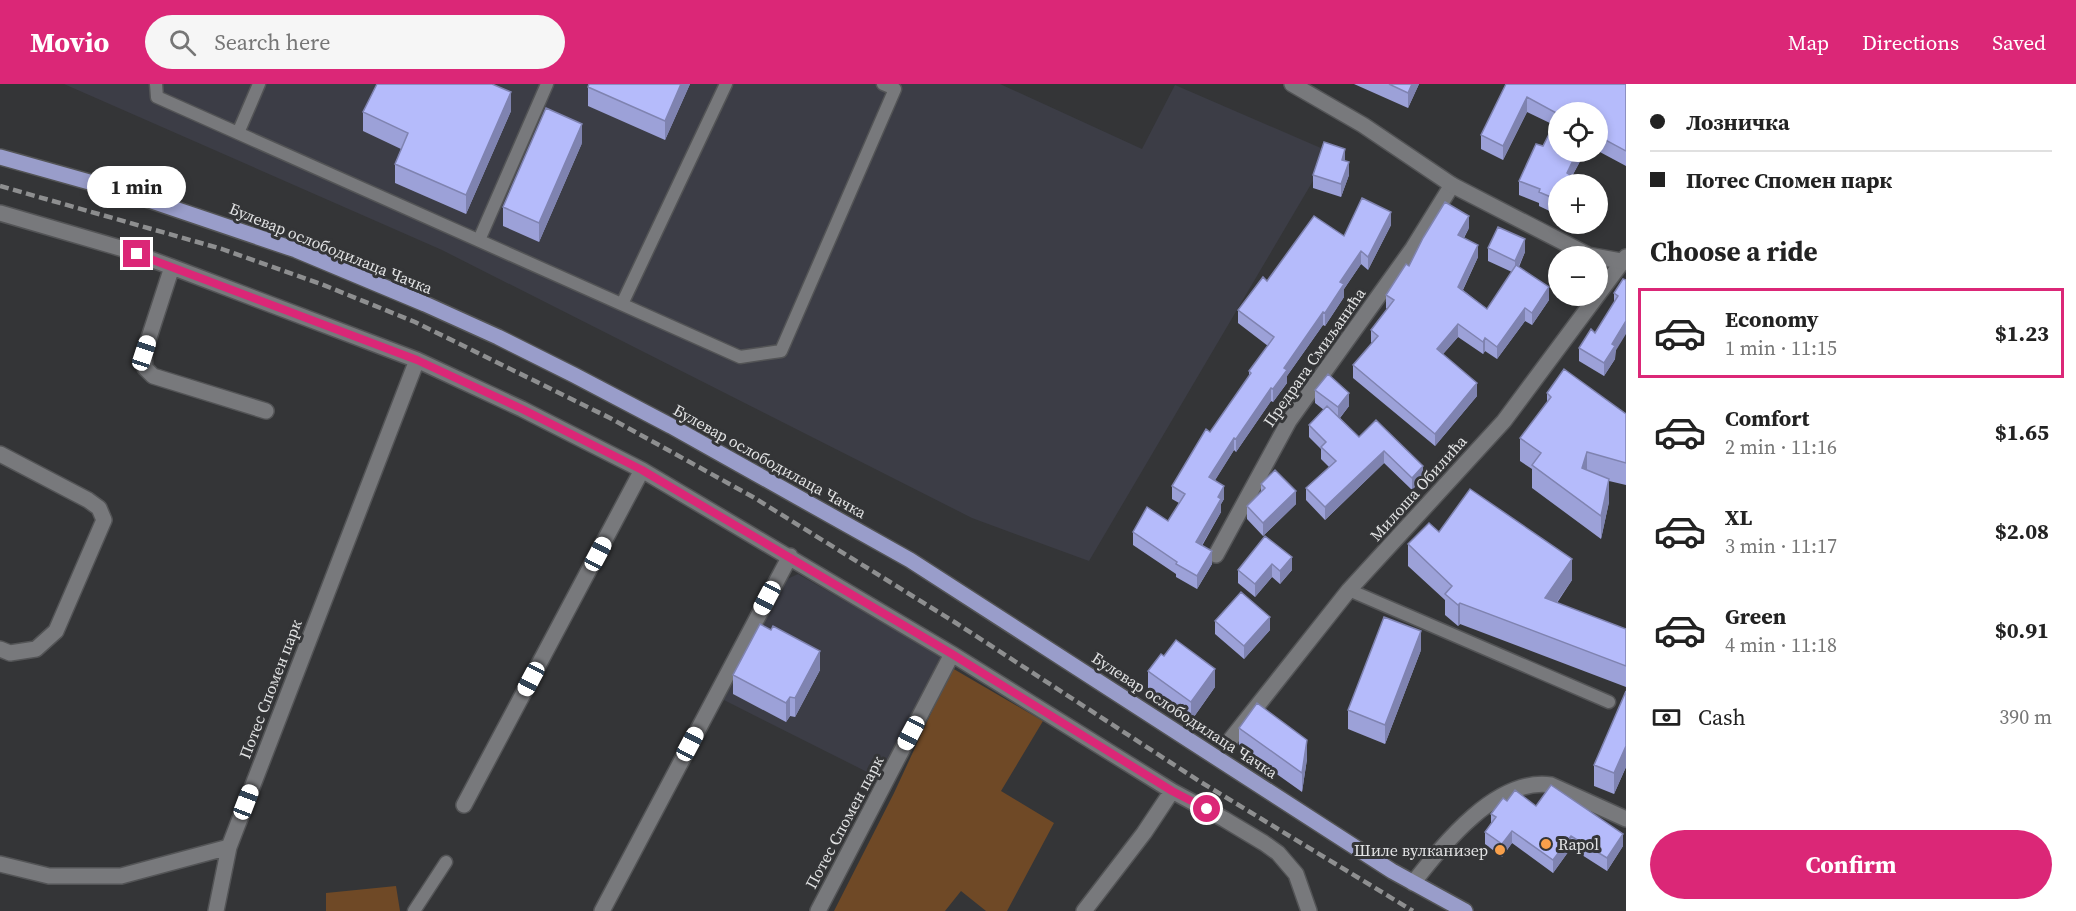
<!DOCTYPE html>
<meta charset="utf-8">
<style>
:root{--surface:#fff;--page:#f6f6f6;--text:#222;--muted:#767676;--line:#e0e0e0;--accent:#db2777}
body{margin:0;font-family:"Source Serif 4",serif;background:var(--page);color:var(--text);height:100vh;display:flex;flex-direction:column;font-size:22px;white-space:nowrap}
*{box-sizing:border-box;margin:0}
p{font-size:20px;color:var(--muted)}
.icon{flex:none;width:33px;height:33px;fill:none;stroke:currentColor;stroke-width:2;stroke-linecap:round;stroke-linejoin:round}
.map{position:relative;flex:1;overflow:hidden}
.side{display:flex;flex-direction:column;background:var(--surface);width:450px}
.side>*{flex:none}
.hud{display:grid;align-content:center;height:132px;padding:0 24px;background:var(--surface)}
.tools{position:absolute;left:1548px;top:18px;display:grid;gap:12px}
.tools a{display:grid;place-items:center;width:60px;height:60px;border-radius:50%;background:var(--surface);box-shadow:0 3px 9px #0003;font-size:30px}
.end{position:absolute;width:27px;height:27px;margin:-14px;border:8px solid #db2777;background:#fff;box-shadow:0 0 0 3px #fff}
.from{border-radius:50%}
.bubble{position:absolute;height:42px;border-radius:21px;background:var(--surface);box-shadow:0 3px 9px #0003;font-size:20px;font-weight:700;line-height:42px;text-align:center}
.car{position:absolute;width:18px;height:36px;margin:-18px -9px;border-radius:8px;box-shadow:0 0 4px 2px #0007;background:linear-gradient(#fff 24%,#345 0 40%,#fff 0 76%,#345 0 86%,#fff 0)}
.hud b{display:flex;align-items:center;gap:21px;height:57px;font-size:22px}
.hud b+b{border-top:2px solid var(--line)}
.hud i{width:15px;height:15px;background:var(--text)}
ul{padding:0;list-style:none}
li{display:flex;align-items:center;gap:18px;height:90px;margin:0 12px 9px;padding:0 12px;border:3px solid transparent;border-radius:0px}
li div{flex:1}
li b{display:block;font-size:22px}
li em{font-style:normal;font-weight:700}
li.active{border-color:var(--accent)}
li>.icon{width:54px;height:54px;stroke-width:1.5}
h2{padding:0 24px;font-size:27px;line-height:72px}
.pay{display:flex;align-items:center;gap:15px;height:66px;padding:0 24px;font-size:22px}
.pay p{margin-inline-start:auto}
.button{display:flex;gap:12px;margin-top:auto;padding:12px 24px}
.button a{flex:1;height:69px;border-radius:36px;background:var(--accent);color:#fff;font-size:24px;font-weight:700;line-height:69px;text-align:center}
header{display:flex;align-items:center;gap:36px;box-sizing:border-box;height:84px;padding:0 30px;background:var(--accent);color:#fff}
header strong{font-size:28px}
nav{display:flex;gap:33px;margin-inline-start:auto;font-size:21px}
.search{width:420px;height:54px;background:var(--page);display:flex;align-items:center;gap:15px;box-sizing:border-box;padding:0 21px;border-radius:33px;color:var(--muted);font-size:22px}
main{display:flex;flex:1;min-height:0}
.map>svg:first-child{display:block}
</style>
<header>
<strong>Movio</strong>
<div class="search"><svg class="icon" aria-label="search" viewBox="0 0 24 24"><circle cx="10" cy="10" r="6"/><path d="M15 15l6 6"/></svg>Search here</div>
<nav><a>Map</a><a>Directions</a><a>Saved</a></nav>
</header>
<main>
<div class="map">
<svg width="1626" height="827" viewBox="0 0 1626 827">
<rect width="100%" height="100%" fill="#343537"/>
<path fill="#3c3d46" d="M64 0H1000L1142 65 1175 1 1330 68 1089 477 972 434 442 166Z
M798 490 941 572 879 694 722 615 783 497Z"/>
<path fill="#6f4926" d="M952 584 1043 637 1001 707 1054 739 1007 827H986L961 807 945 827H834L894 709Z
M396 802 400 827H326V809Z"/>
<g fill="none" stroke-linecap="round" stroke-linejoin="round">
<g stroke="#535456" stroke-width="15">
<path id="service" d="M156 0 157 13 740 273 781 267 895 5 883 0
M238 49 259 0
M479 156 547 0
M622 220 726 0
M1349 506 1609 618
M414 827 446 778"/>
</g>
<g stroke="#535456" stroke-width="18">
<path id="minor" d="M0 129 120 164 172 183 417 276 522 325 642 386 952 570 1172 707 1224 735 1264 759 1278 769 1296 790 1309 827
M172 183 144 269 145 284 153 292 266 327
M0 370 88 416 99 424 104 436 56 547 36 565 10 569 0 565
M1216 471 1289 337 1413 164 1452 101
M1231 655 1349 506 1504 337 1626 173
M464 721 642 386
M0 780 49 792H121L229 763 417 276
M1413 799C1443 761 1496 693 1551 701L1626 735
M216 827 229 763
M602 827 790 472
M818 827 952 570
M1084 827 1144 749 1172 707"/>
</g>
<g stroke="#535456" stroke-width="18">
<path id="tertiary" d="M1292 0 1363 41 1452 101 1588 171 1626 178"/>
</g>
<g stroke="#535456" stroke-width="18">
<path id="primary" d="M0 73 125 108 296 166 425 220 498 253 574 291 671 342 910 476 1392 787 1465 827"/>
</g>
<use href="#service" stroke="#78797c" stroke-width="12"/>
<use href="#minor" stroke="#78797c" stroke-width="15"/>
<use href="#tertiary" stroke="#78797c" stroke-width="15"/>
<use href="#primary" stroke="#999dca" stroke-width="15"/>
<path stroke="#8e8f90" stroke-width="4.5" stroke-dasharray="9 4.5" stroke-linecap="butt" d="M0 102 222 165 321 200 415 238 610 334 753 413 956 539 1199 697 1413 827"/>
</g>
<path fill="#9ca1d8" d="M589 0H690L665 56 588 22V3Z
M1354 0H1419L1408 24Z
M1506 0H1626V82L1598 67V28H1558V68H1585L1570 96V100H1558V131L1539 122V119L1519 111V97L1543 62 1554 41 1527 28 1503 76 1481 65V51Z
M511 27 466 130 395 99V80L401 65 363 47V28Z
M582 59 539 158 503 142V123Z
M1313 91H1349L1341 113 1313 104Z
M1391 141 1368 186 1361 180 1344 205V213L1325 242 1323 241 1287 292V299L1273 318 1271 317 1236 368 1234 366 1215 396 1224 415 1221 420V428L1202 462 1212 480 1197 505 1176 493V490L1133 461V448L1168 437 1179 419 1172 415V402L1249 293V287L1268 262 1238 239V226L1267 197 1344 152Z
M1469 144 1464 154 1478 173 1463 206 1487 225 1512 188 1488 177V164L1525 168 1519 183 1549 216 1532 241 1525 237 1497 275 1485 267 1483 270 1458 253 1443 270 1477 312 1435 362 1353 294V281L1372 259 1371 258V246L1387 225 1386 224V211Z
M1623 195 1615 275 1604 292 1579 277V264L1595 249 1614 219V209Z
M1315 306 1349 322 1340 334 1359 353 1376 336 1423 394 1412 406 1384 379 1325 436 1306 416V404L1329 383 1321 375V365L1309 353V341L1324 326 1315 319Z
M1547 309 1626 330V401L1609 397V418L1601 455 1532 404V385L1520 377V354L1547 319Z
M1261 400 1296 420 1263 452 1247 435V422L1261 409Z
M1439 448 1572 496 1557 519 1626 545V603L1460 540 1458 542 1445 531V516L1408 482V460Z
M1265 452 1292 486 1280 500 1272 493 1255 513 1238 499V486Z
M1215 537 1270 546 1244 575 1215 550Z
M1421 566 1385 660 1348 645V626Z
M820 586 795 633 790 632 786 638 733 610V591Z
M1148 587 1215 603 1191 637 1148 606Z
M1626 607V683L1614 710 1594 702V681Z
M1239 644 1307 675 1302 708 1239 663Z
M1507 717 1536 722 1623 762 1607 787 1571 764 1553 789 1512 759 1502 773 1485 760V748L1491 739V730Z"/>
<path fill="#7f83b0" d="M681 0H690L665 56V37Z
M1412 0H1419L1408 24V9Z
M511 8V27L466 130V111Z
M1527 13V28L1503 76V62Z
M582 40V59L539 158V139Z
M1345 65V78L1342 76Z
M1577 68H1585L1570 96V100H1566L1567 89Z
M1349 78V91L1341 113V100Z
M1391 128V141L1368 186V173Z
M1469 132V144L1458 164V151Z
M1525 155V168L1515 190V177Z
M1478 161V173L1458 216V203Z
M1361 167V180L1344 205V213L1325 242V229L1340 198Z
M1549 203V216L1532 241V229Z
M1525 224V237L1497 275V263Z
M1323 228V241L1287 292V299L1273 318V305L1284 284Z
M1626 237V250L1615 268V275L1604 292V279L1612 260Z
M1458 240V253L1437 277V265Z
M1485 254V267L1483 270V258Z
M1477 299V312L1435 362V350Z
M1271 304V317L1236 368V355Z
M1349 309V322L1338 336V323Z
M1234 354V366L1209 406V393Z
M1384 367V379L1325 436V423Z
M1587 368V391L1582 384Z
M1423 382V394L1412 406V394Z
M1609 395V418L1601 455V432Z
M1224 402V415L1221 420V428L1196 471V458L1218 413Z
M1296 407V420L1263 452V439Z
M1212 467V480L1197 505V492Z
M1292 473V486L1280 500V487Z
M1572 475V496L1545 535V514Z
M1272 480V493L1255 513V500Z
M1460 519V540L1458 542V521Z
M1270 533V546L1244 575V562Z
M1421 547V566L1385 660V641Z
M820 567V586L795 633V614Z
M1215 585V603L1191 637V618Z
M790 613V632L786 638V619Z
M1307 656V675L1302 708V689Z
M1626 662V683L1614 710V689Z
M1512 747V759L1502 773V760Z
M1623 750V762L1607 787V774Z
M1571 752V764L1553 789V776Z"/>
<path fill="#b5bbfb" stroke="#7f83b0" stroke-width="1.5" d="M377 0H492L511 8 466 111 395 80 408 49 363 28Z
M589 0H681L665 37 588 3Z
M1389 0H1412L1408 9Z
M1506 0H1626V67L1598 52V28H1558V30L1527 13 1503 62 1481 51Z
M546 24 582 40 539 139 503 123Z
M1558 32V68H1577L1567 89 1570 91 1566 100H1558V116L1539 108 1540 105 1519 97 1536 60 1543 62Z
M1324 58 1345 65 1342 76 1349 78 1341 100 1313 91Z
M1362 114 1391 128 1368 173 1361 167 1340 198 1344 200 1325 229 1323 228 1284 284 1287 286 1273 305 1271 304 1236 355 1234 354 1209 393 1224 402 1218 413 1221 415 1196 458 1212 467 1197 492 1176 480 1177 478 1133 448 1147 423 1168 437 1185 410 1172 402 1206 345 1210 348 1251 289 1249 287 1274 253 1238 226 1263 193 1267 197 1314 132 1344 152Z
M1445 118 1469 132 1458 151 1478 161 1458 203 1487 225 1516 181 1549 203 1532 229 1525 224 1497 263 1485 254 1483 258 1458 240 1437 265 1477 299 1435 350 1353 281 1378 252 1371 246 1394 216 1386 211 1406 180 1409 182 1423 154Z
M1498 143 1525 155 1515 177 1488 164Z
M1623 195 1626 196V237L1612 260 1615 262 1604 279 1579 264 1591 245 1595 249 1618 212 1614 209Z
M1564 285 1626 330V379L1587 368 1582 384 1609 395 1601 432 1532 381 1541 369 1520 354 1551 313 1547 309Z
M1328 290 1349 309 1338 323 1315 306Z
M1327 322 1359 353 1376 336 1423 382 1412 394 1384 367 1325 423 1306 404 1336 377 1321 363 1326 358 1309 341Z
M1275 386 1296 407 1263 439 1247 422 1265 404 1261 400Z
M1470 405 1572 475 1545 514 1626 545V582L1460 519 1458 521 1445 510 1452 502 1408 460 1429 439 1439 448Z
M1265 452 1292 473 1280 487 1272 480 1255 500 1238 486Z
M1241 508 1270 533 1244 562 1215 537Z
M1384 533 1421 547 1385 641 1348 626Z
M760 540 771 546 773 542 820 567 795 614 790 613 786 619 733 591Z
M1176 556 1215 585 1191 618 1148 587 1161 570 1164 572Z
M1626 607V662L1614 689 1594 681Z
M1257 619 1307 656 1302 689 1239 644Z
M1551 701 1623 750 1607 774 1571 752 1553 776 1512 747 1502 760 1485 748 1496 733 1491 730 1503 714 1507 717 1515 706 1536 722Z"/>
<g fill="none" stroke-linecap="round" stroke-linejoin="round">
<path stroke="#db2777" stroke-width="8" d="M137 170 417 276 522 325 642 386 952 570 1172 707 1207 725"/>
</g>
<g fill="#f8a04b" stroke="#343537" stroke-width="2">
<circle cx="1546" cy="760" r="6"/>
<circle cx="1500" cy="766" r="6"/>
</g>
<g text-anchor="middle" stroke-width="6" stroke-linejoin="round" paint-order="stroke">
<g font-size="16" fill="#e2e3e4" stroke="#343537">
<text transform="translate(331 164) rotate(22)" y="6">Булевар ослободилаца Чачка</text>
<text transform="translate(1314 273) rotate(-55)" y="6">Предрага Смиљанића</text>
<text transform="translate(770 377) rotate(29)" y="6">Булевар ослободилаца Чачка</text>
<text transform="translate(1418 404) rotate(-48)" y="6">Милоша Обилића</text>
<text transform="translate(270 605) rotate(-69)" y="6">Потес Спомен парк</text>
<text transform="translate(1185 631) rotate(33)" y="6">Булевар ослободилаца Чачка</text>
<text transform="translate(844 738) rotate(-62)" y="6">Потес Спомен парк</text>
</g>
<g font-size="16" fill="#e2e3e4" stroke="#343537" text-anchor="start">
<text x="1558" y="766">Rapol</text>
<text x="1488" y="772" text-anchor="end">Шиле вулканизер</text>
</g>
</g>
</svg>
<div class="tools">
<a><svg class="icon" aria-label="locate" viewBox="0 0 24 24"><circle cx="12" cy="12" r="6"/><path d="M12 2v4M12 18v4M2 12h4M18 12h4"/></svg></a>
<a>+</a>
<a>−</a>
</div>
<i class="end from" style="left:1207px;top:725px"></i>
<i class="end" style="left:137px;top:170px"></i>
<div class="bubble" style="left:87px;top:82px;width:99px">1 min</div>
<i class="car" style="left:144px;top:269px;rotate:18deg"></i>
<i class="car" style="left:598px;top:470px;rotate:28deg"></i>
<i class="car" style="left:767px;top:514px;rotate:208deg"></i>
<i class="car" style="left:531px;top:595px;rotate:208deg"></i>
<i class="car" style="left:911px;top:649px;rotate:208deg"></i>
<i class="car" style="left:690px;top:660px;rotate:28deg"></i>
<i class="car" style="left:246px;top:718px;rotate:21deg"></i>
</div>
<section class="side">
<div class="hud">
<b><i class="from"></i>Лозничка</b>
<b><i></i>Потес Спомен парк</b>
</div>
<h2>Choose a ride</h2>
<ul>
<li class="active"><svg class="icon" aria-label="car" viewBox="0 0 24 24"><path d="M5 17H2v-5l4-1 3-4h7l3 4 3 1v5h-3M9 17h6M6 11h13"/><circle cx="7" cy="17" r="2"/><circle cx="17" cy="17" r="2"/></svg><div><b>Economy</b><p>1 min · 11:15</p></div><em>$1.23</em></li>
<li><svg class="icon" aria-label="car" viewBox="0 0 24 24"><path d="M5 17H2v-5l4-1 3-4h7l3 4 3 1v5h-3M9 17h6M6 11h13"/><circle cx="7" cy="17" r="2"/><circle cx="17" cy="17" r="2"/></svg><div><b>Comfort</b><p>2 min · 11:16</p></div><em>$1.65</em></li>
<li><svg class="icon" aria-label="car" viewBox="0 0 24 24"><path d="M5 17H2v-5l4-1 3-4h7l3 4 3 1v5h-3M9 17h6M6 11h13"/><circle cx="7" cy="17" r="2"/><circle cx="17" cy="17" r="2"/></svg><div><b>XL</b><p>3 min · 11:17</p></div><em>$2.08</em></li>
<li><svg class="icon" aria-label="car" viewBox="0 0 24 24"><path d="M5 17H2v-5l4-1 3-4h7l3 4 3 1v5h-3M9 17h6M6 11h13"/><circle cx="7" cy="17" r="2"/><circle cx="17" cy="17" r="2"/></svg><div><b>Green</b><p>4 min · 11:18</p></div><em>$0.91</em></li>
</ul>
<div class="pay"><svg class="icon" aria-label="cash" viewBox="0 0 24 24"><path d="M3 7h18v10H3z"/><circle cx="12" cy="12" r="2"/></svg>Cash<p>390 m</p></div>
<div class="button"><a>Confirm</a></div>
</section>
</main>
